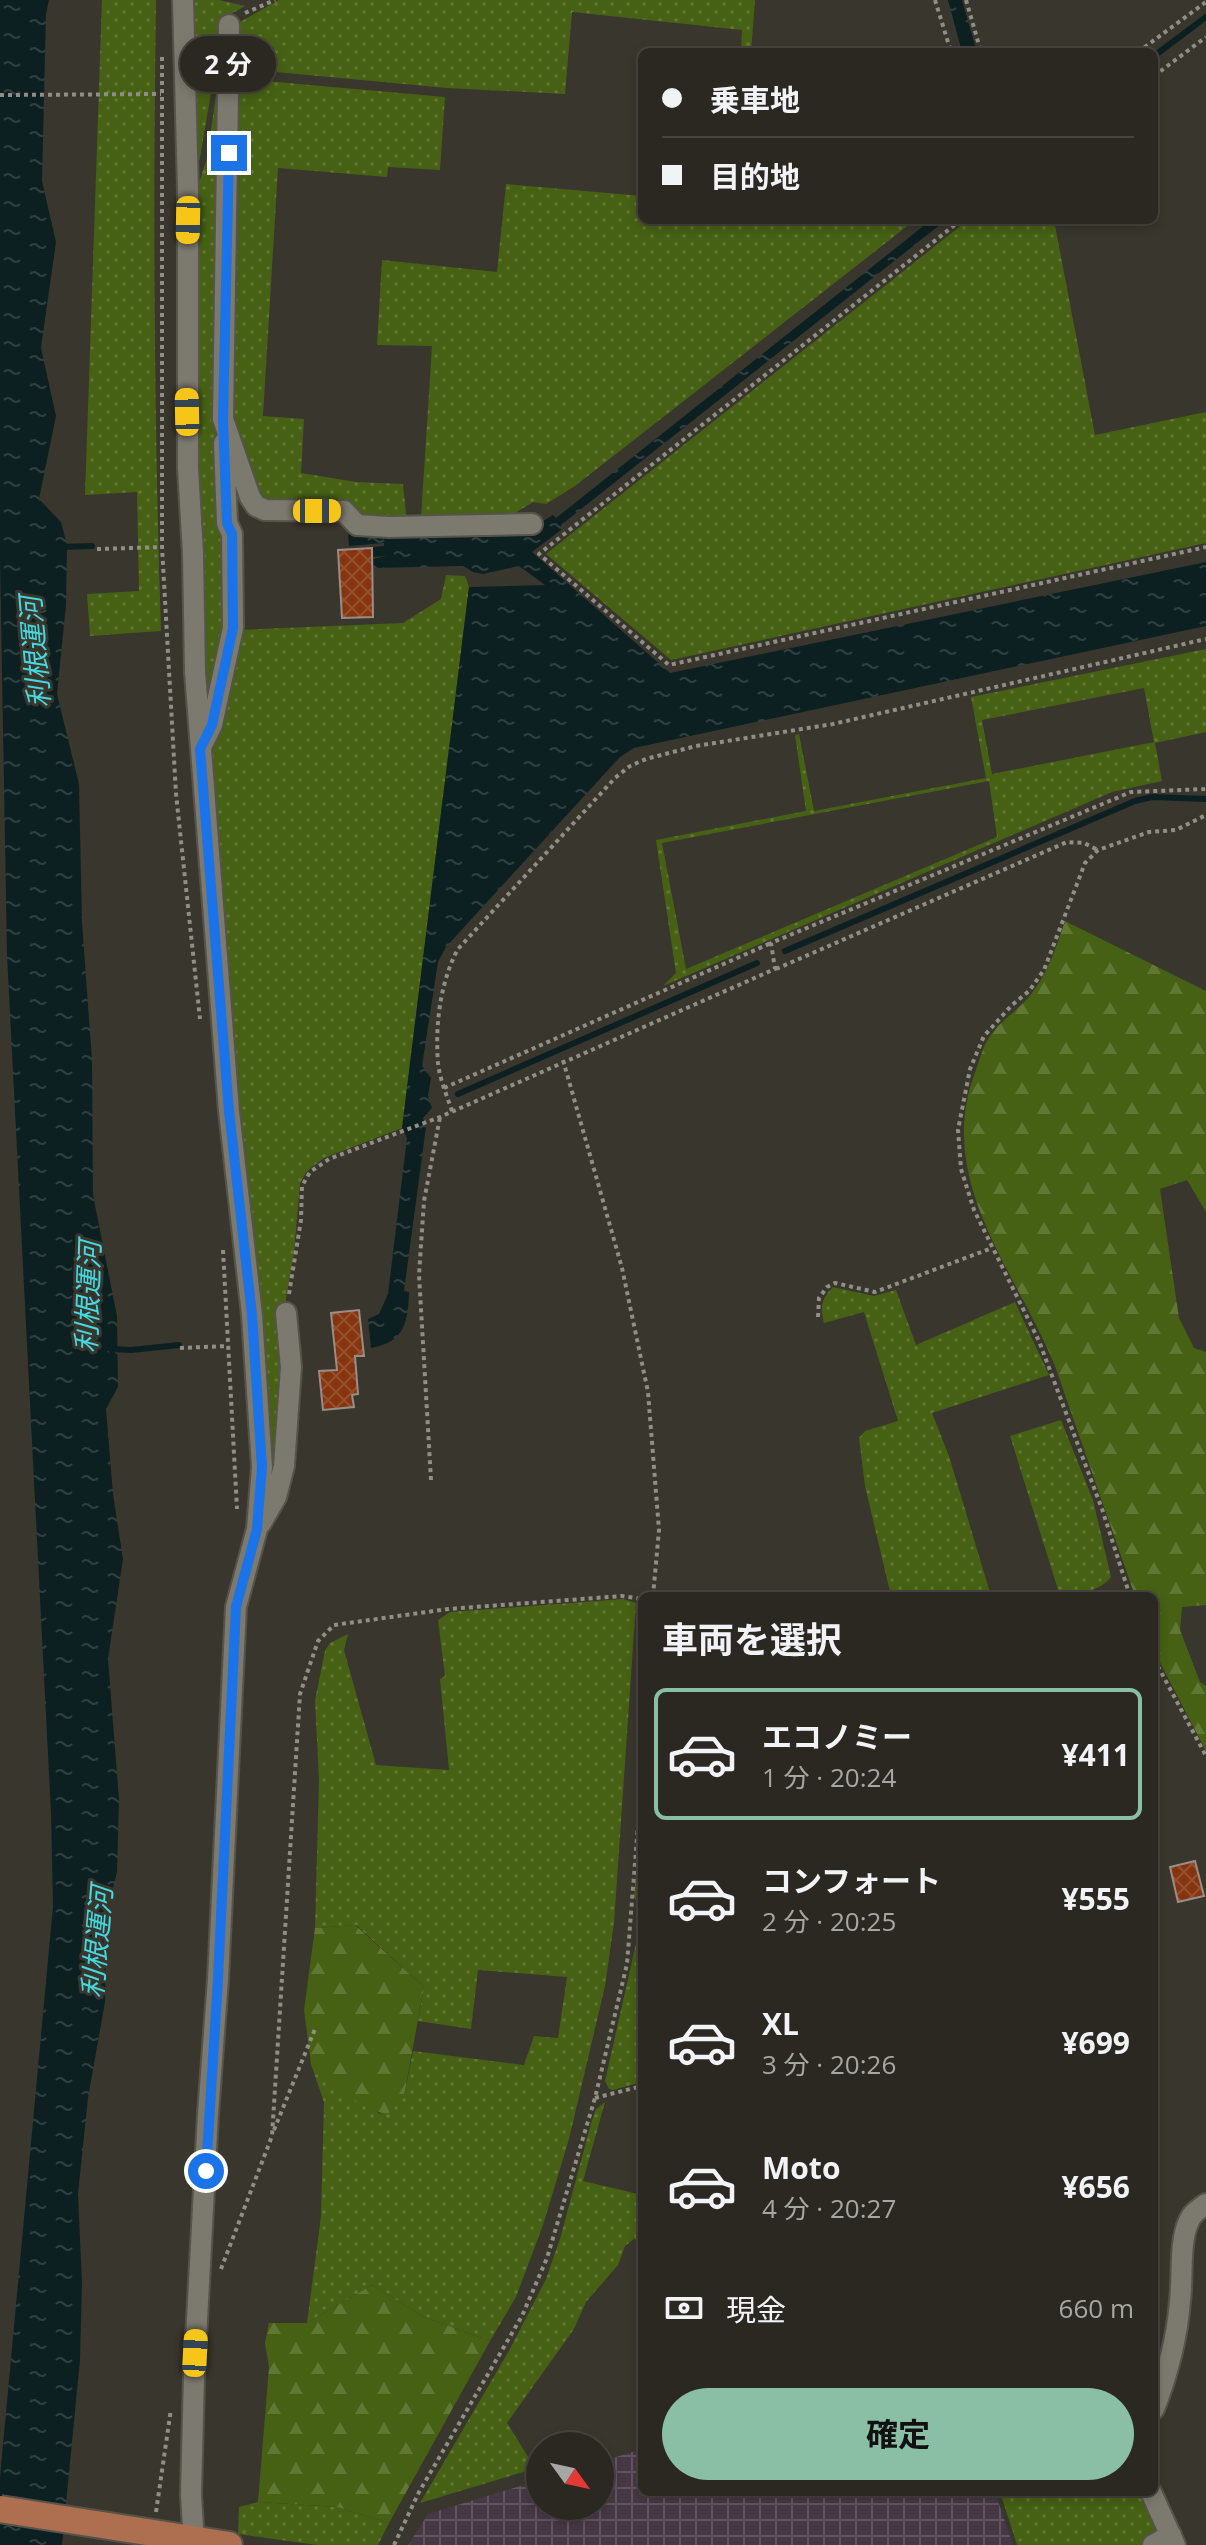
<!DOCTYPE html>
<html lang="ja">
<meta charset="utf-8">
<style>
:root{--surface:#2b2822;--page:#33302a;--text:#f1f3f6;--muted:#a6a6a5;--line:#474440;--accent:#8abfa5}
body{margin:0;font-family:"Open Sans","Noto Sans JP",sans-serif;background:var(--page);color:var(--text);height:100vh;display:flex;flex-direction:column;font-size:30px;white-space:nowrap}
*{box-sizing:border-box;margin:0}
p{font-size:26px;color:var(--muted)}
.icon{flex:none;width:44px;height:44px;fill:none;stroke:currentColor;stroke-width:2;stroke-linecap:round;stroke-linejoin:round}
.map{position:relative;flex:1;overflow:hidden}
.side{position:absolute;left:638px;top:1592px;width:520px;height:904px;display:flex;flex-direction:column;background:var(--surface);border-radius:12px;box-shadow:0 4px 12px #0003,0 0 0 2px var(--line)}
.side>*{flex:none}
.banner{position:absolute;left:638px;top:48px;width:520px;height:176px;border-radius:12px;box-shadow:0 4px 12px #0003,0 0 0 2px var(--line);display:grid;align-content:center;height:176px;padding:0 24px;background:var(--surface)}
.needle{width:52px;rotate:123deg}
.buttons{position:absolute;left:526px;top:2432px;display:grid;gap:16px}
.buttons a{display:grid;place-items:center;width:88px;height:88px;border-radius:50%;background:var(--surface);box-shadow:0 4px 12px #0003,0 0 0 2px var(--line);font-size:40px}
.end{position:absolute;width:36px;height:36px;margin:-18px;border:10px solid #1a73e8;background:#fff;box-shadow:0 0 0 4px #fff}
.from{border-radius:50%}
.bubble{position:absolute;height:56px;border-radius:28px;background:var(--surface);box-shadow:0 4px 12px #0003,0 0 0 2px var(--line);font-size:26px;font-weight:700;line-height:56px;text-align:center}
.car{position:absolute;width:24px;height:48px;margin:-24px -12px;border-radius:10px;box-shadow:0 0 6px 2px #0007;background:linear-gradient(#f5c518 24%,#345 0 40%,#f5c518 0 76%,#345 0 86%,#f5c518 0)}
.banner b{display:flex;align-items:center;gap:28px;height:76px;font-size:30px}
.banner b+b{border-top:2px solid var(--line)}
.banner i{width:20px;height:20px;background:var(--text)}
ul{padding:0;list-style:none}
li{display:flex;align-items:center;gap:24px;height:132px;margin:0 16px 12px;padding:0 8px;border:4px solid transparent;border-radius:12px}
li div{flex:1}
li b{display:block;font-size:30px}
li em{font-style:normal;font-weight:700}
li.on{border-color:var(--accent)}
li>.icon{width:72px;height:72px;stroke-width:1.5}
h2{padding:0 24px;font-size:36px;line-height:96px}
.pay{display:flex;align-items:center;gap:20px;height:88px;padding:0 24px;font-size:30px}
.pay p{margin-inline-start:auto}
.cta{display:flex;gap:16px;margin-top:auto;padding:16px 24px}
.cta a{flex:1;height:92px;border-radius:48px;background:var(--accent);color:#111;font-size:32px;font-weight:700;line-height:92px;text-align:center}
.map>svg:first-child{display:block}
</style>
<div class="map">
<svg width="1206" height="2545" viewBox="0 0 1206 2545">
<defs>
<pattern id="industrial-grid" width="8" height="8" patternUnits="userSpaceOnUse" patternTransform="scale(2)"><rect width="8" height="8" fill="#473846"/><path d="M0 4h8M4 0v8" fill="none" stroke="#625560"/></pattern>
<pattern id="grass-dots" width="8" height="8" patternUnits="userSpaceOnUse" patternTransform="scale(2)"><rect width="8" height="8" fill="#466113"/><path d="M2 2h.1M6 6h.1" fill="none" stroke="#617835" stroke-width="1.8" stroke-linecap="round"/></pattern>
<pattern id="forest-firs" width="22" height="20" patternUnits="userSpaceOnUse" patternTransform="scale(2)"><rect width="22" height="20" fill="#466113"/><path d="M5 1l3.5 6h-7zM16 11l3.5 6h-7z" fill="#617835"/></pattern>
<pattern id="water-ripples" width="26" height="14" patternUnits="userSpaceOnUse" patternTransform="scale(2)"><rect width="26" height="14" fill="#0d2021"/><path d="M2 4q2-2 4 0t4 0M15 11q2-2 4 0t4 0" fill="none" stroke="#304041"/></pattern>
<pattern id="building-cross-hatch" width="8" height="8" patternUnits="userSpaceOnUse" patternTransform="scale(2)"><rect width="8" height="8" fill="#85340d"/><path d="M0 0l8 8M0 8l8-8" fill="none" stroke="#965130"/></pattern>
</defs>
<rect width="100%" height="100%" fill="#39362d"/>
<path fill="url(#industrial-grid)" d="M642 2449V2492H995L1013 2545H408L428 2514 540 2480V2506H600V2462Z"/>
<path fill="url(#grass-dots)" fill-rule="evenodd" d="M102 0H156C153 210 154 421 161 631L90 636 87 594 139 591 137 492 85 495Z
M190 0H219L245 6 229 15 222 27 200 158 194 176Z
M279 0H755L751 52H741L742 30 572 12 565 94 447 88 254 70 253 80 445 97 440 170 388 167 387 177 278 168 263 416 304 419 301 473 356 482 403 484 407 524 265 507 229 419 238 23Z
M223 46 227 635 208 725 200 675 195 195 207 158Z
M506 184 642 196V220H915L575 486 546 504 533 502 510 516 421 518 432 346 377 345 382 260 497 272Z
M968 220H1054L1095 435 1206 412V543L671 660 546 554Z
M446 575 465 576 469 587 402 1128 324 1158 307 1171 300 1183 294 1253 286 1298 283 1419 266 1504 208 754 239 630 403 623 441 599Z
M1206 649V732L1155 743 1162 781 1112 792 663 986 676 973 656 840 806 811 795 735 799 734 814 811 986 778 971 697ZM1144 688 1154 742 992 774 982 720ZM989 781 997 837 686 969 662 843Z
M833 1287 874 1296 896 1290 916 1345 1015 1302 1049 1375 932 1413 949 1456 991 1596H891L865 1486 859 1438 865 1431 898 1421 864 1312 824 1323C820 1307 821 1299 833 1287Z
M1061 1420 1093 1500 1111 1577C1102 1590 1076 1596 1060 1596L1010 1436Z
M623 1599 636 1603 614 1923 605 1986 569 2139 543 2225 516 2297 490 2341 422 2316 372 2285 307 2323 321 2216 324 2102 311 2064 337 2086 380 2114 404 2096 413 2051 524 2065 534 2036 558 2038 567 1977 478 1970 471 2029 418 2021 424 1987 356 1925 315 1928 319 1779 315 1700 325 1651 330 1643 348 1634 344 1650 376 1765 449 1770 440 1679 445 1676 438 1620 450 1612Z
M642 1801V1905L641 1906 634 1897Z
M637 1939 642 1949V2082L613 2090 609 2089 605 2081Z
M605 2102 583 2181 642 2195V2243L634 2239 625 2246 618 2265 586 2302 574 2329 507 2423 530 2460 540 2456V2467L420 2503 510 2349 546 2279 560 2239 592 2120 596 2109Z
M1000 2492H1075L1077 2496 1083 2492H1145L1161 2531 1143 2545H1017Z
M258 2502 337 2507 389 2523 378 2545H317L238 2534 239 2507Z"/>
<path fill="url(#forest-firs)" d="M1065 921 1206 991V1212L1187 1180 1160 1189 1179 1318 1194 1348 1206 1352V1605L1182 1607 1180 1630 1200 1682 1206 1686V1751L1154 1651V1596H1135L1055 1366C1016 1270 933 1179 976 1070 980 1059 983 1046 990 1036 1001 1020 1020 1009 1032 993 1049 971 1056 947 1065 921Z
M355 1925 424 1987 404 2096 389 2113C366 2116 329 2080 311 2064L304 2010 315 1928Z
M372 2285 422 2316 490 2341 389 2523 337 2507 258 2502 269 2367 265 2343 269 2323H307Z"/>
<path fill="url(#water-ripples)" d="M0 0H49L46 14 42 181 56 242 41 348 56 416 39 499 61 522 67 545 66 605 57 694 79 784 82 922 92 1060 93 1195 117 1316 118 1387 106 1409 113 1494 123 1559 108 1659 119 1799 117 1872 107 1911 105 2002 88 2098 78 2194 82 2283 80 2360 62 2545H0V2477L53 1906 51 1813 7 955 0 559Z
M948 0H962L977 52H962Z
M931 220H946L561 525V530L532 552 670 673 1206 562V626L634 748 620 757 446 947 438 962 422 1066 431 1078 428 1096 432 1108 423 1118 426 1127 404 1291 409 1292C408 1322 405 1342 371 1348L368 1319 379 1314 388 1294 407 1138 402 1128 469 587 545 585 519 566 483 574 473 572 463 566 373 568V559L386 556 373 557 372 547 384 546V543L349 546 348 532 538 524 553 515 556 518Z"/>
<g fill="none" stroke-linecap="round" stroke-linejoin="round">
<path stroke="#0d2021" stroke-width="6" d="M1154 56 1206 17
M60 547 92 546
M785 951 1135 801 1152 797 1206 799
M458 1094 757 963
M111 1349 131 1350 179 1345"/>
</g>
<path fill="url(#building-cross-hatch)" stroke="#9a8d88" stroke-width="2" d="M372 548 373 617 342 618 338 550Z
M359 1310 364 1356H355L358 1394 352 1395 354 1407 323 1410 319 1371 337 1370 331 1313Z
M1195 1861 1204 1896 1178 1902 1170 1867Z"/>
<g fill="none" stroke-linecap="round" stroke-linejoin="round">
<g stroke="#55534a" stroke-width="24">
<path id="minor" d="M183 0 188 192V468L193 554 195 672 229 1111 252 1315 262 1467 257 1529 236 1607 218 1979 208 2114 194 2376 191 2494 194 2545
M229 25 223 419 250 497 256 506 265 510 344 511 357 525 389 527 532 524
M202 745 212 725 233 628 232 534 227 523 224 443
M261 1523 276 1497 284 1466 291 1367 286 1313
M1154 2409C1168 2373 1177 2339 1180 2301 1183 2278 1179 2241 1189 2221 1192 2213 1199 2209 1206 2204
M1151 2492 1175 2545
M1153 2545 1171 2535"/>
</g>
<g stroke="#55534a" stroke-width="30">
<path id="major" d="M160 2534 229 2545"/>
</g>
<path stroke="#908e86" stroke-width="4" stroke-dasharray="4 4" stroke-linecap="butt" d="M935 0 951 52
M966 0 981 52
M245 13 275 0
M1138 52 1206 2
M162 57V547L176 794 200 1019
M1154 76 1206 37
M0 95 161 94
M961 220 539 554 669 665 1206 547
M97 549 162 547
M776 969 1067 842 1084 843 1098 850
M563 1060 622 1268 648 1392 659 1530 653 1596
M444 1088 771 943
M452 1111C447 1096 440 1080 438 1063 435 1026 440 982 458 949L615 778 630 766 646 759 696 746 833 724 1206 639
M223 1250 237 1509
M289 1294 301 1220 302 1186 310 1172 329 1159 440 1117 775 969 771 943 1131 792 1206 789
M818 1317 819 1298 827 1287 835 1283 875 1292 992 1248
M180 1348 228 1346
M431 1480 419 1275 424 1201 440 1117
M1130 1596 1102 1509 1039 1341 974 1210 961 1169 958 1130 970 1069 984 1036 1012 1005 1029 991 1044 970 1085 863 1098 850 1149 832 1176 830 1206 815
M1154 1659 1206 1756
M595 2098 642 2086
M274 2130 315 2029
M221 2269 272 2136 300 1694 318 1641 334 1625 448 1609 622 1596 642 1599
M156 2512 171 2409
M394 2545 419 2492 522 2316 547 2258 595 2098 627 1964 642 1774"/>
<use href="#minor" stroke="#7c796e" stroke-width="20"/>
<use href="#major" stroke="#ad6f4f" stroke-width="26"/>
<g stroke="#55534a" stroke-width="30" stroke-linecap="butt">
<path id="major-bridge" d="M0 2509 160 2534"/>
</g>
<use href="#major-bridge" stroke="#ad6f4f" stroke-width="26"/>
</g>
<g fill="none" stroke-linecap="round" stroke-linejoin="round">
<path stroke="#1a73e8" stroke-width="10" d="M206 2171 218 1979 236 1607 257 1529 262 1467 252 1315 229 1111 200 749 212 725 233 628 232 534 227 523 223 419 229 153"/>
</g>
<g text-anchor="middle" stroke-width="6" stroke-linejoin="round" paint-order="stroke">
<g font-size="28" font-style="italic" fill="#44d8e1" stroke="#39362d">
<text transform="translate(35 652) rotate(-95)" y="10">利根運河</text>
<text transform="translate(88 1297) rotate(-88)" y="10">利根運河</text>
<text transform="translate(97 1942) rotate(-85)" y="10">利根運河</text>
</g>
</g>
</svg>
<div class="buttons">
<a><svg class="needle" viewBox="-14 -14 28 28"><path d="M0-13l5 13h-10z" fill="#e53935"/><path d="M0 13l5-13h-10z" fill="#a6a6a5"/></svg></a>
</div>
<i class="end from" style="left:206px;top:2171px"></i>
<i class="end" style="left:229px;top:153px"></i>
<div class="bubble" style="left:180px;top:36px;width:96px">2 分</div>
<i class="car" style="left:188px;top:220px;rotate:181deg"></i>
<i class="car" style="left:187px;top:412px;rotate:359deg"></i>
<i class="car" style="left:317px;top:511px;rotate:90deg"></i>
<i class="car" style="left:195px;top:2353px;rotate:3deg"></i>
<div class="banner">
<b><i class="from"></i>乗車地</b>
<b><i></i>目的地</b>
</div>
<section class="side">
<h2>車両を選択</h2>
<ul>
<li class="on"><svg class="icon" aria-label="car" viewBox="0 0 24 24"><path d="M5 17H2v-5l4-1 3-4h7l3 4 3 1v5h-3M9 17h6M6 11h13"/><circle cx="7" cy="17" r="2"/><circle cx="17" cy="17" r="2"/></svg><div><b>エコノミー</b><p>1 分 · 20:24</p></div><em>¥411</em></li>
<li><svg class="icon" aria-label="car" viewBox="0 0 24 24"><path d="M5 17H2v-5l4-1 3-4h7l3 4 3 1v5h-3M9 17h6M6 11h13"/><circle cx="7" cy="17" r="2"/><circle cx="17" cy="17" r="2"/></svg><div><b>コンフォート</b><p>2 分 · 20:25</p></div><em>¥555</em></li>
<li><svg class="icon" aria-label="car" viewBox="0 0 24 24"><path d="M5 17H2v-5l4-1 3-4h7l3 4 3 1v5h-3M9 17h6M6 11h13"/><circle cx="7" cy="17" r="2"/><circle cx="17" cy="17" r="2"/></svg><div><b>XL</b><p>3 分 · 20:26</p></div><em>¥699</em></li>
<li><svg class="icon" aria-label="car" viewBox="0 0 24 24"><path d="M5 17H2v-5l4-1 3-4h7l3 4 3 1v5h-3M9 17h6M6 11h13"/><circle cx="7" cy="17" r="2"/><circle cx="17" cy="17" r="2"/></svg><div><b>Moto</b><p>4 分 · 20:27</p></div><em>¥656</em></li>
</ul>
<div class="pay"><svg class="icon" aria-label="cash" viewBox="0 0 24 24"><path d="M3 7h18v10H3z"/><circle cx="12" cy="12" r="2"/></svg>現金<p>660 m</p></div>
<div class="cta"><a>確定</a></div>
</section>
</div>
